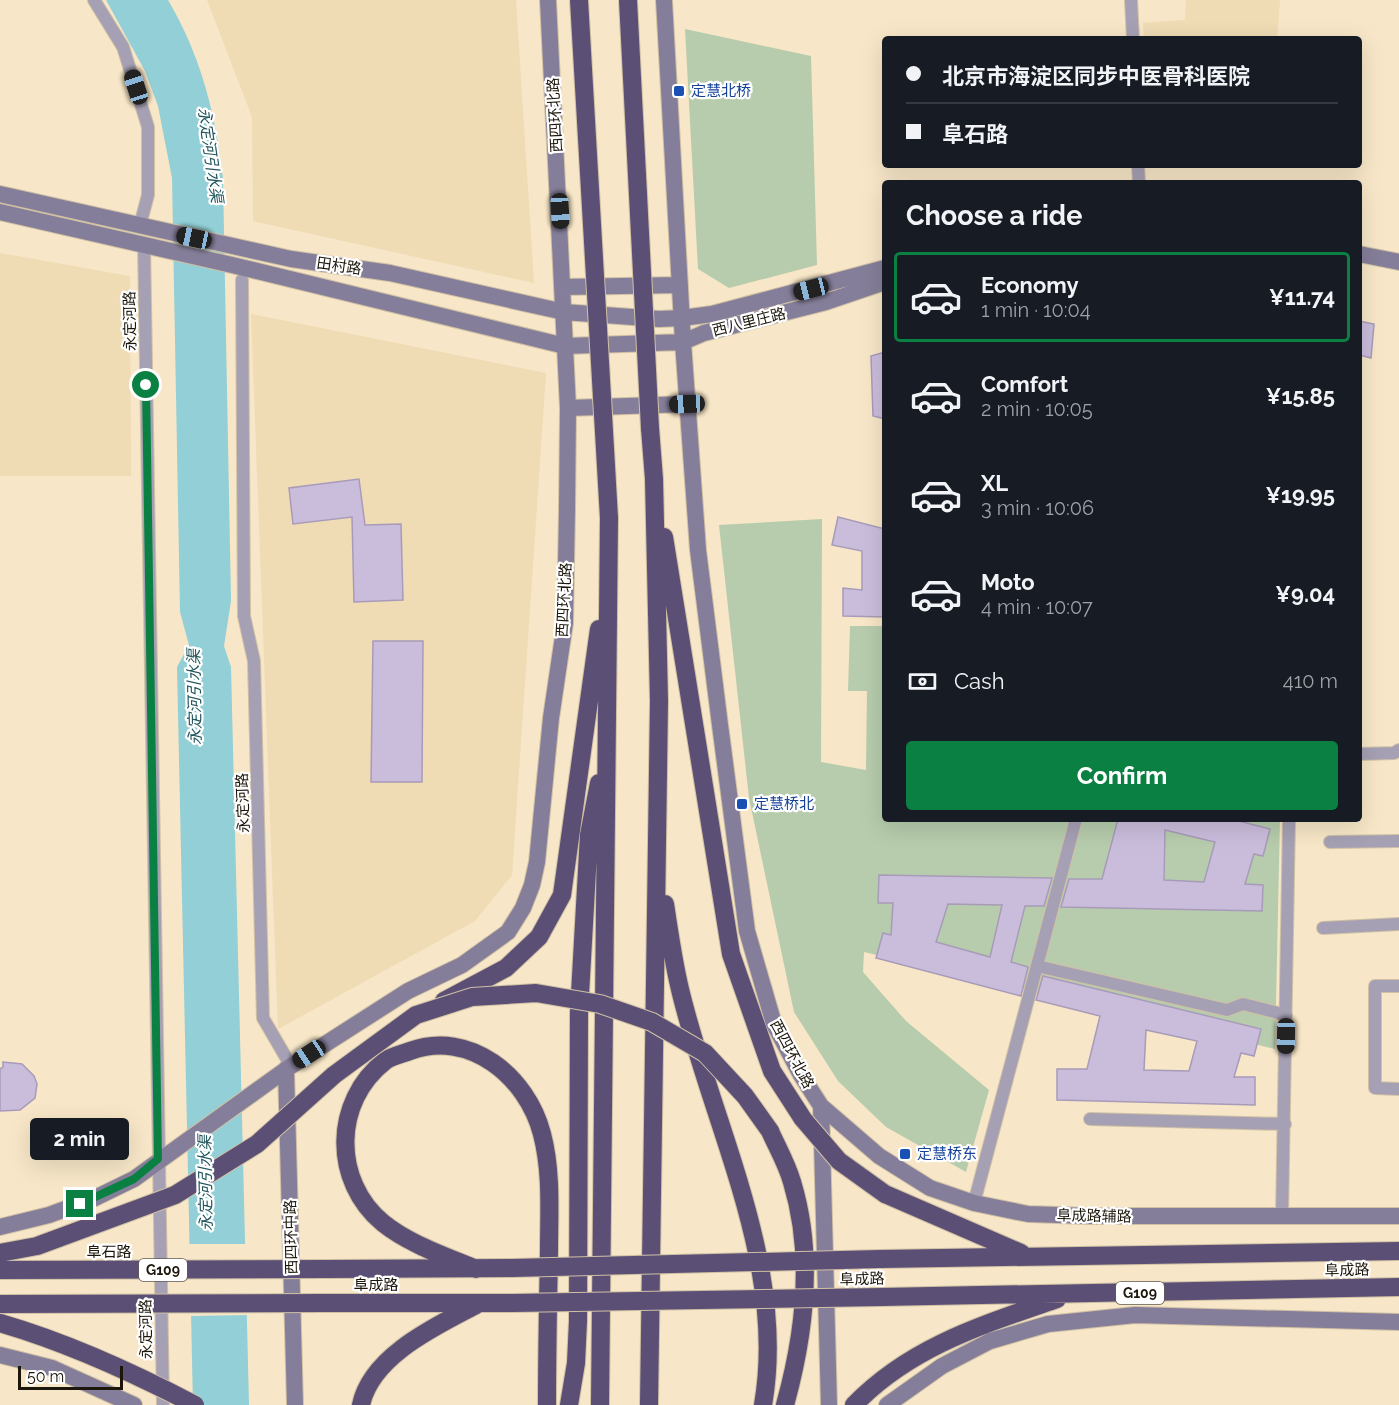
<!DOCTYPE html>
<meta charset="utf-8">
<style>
:root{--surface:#171b24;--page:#20242c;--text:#f1f3f6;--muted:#9ea1a6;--line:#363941;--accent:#0b8043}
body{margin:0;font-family:Raleway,"Noto Sans SC",sans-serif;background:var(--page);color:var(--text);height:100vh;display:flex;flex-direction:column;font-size:22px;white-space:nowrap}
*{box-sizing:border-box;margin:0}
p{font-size:20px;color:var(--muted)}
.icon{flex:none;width:33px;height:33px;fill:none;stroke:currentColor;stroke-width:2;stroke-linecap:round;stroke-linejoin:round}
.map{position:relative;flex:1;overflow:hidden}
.sheet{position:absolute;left:882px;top:180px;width:480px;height:642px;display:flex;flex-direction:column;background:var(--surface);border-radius:6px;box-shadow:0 6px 24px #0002}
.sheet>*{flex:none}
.guide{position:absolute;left:882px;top:36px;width:480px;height:132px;border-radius:6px;box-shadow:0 6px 24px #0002;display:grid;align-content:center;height:132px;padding:0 24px;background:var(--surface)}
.scale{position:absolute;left:18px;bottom:15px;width:105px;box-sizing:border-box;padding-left:6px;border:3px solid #1c160b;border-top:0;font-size:16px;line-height:21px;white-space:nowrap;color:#1c160b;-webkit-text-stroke:4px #fff;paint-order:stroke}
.end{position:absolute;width:27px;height:27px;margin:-14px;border:8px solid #0b8043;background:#fff;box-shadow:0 0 0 3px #fff}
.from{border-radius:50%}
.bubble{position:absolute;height:42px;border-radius:6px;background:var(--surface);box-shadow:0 6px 24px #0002;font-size:20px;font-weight:700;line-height:42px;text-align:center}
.car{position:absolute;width:18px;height:36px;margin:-18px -9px;border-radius:8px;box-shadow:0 0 4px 2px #0007;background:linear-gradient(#222 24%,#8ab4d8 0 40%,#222 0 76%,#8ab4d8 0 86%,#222 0)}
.guide b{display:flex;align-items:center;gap:21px;height:57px;font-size:22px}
.guide b+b{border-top:2px solid var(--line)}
.guide i{width:15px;height:15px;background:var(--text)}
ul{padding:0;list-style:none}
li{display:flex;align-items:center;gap:18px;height:90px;margin:0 12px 9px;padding:0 12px;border:3px solid transparent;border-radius:6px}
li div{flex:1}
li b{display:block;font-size:22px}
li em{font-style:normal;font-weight:700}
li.on{border-color:var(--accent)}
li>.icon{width:54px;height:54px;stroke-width:1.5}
h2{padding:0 24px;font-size:27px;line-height:72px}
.pay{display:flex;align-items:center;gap:15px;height:66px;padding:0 24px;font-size:22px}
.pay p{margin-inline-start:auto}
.action{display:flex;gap:12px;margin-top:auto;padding:12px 24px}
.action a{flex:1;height:69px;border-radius:6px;background:var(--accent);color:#fff;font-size:24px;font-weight:700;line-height:69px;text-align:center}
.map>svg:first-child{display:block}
</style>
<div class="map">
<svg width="1399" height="1405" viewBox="0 0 1399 1405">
<rect width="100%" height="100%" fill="#f7e6c7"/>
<path fill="#efdbb4" d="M207 0H516L534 283 253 221 252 117Z
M1186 0H1280L1277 39H1144L1143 23 1185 20Z
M0 253 130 276 131 476H0Z
M251 314 546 373 512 875 475 921 278 1029Z"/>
<path fill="#b6ccac" d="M685 29 811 56 817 265 729 288 698 269Z
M822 519 821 762 866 770 867 691H848L850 626H885V819H1280L1275 1049 864 952 863 972 906 1021 989 1090 966 1172 886 1127 838 1081 794 1012 749 798 719 525Z"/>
<path fill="#92cfd6" d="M106 0H168C201 56 216 115 223 179L231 601 224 646 231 667 249 1405H193L177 667 189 645 180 612 172 178 158 106 145 71Z"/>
<path fill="#f7e6c7" d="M188 1244H248L250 1315 189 1316Z"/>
<path fill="#cabddc" stroke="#a89bb9" stroke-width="1.5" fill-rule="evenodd" d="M1359 321 1374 324 1371 358 1359 355Z
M885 352V419L873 416 871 356Z
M359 479 365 525 401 524 403 600 354 602 352 517 293 524 289 488Z
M838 517 885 529V617L843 616V588L862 590V551L832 545Z
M373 641H423L422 782H371Z
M1118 819H1231L1270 829 1263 856 1254 854 1245 884 1263 885 1262 911 1061 907 1069 879H1102ZM1165 830 1215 842 1204 882 1164 880Z
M879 875 1052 878 1044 906H1025L1011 962 1028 967 1021 996 876 958 883 933 891 935 893 903H878ZM948 904 1002 905 990 957 936 942Z
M1043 976 1261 1029 1254 1056 1241 1053 1234 1077H1255V1105L1057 1100V1069H1087L1100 1016 1036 1000ZM1146 1030 1197 1041 1189 1071 1144 1070Z
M3 1062 22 1064 34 1076 37 1084 35 1098 20 1110 0 1111V1069L3 1067Z"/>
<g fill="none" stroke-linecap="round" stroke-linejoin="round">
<g stroke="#d0c1a5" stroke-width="14">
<path id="street" d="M94 0 123 47 148 127V195L140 225
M1131 0 1133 39
M1138 165 1139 183
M144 244 163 1405
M242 280 244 616 254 661 263 1018 291 1066
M1359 754 1394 753 1399 750
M1330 842 1399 841
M1323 928 1399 924
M1037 966 1227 1010 1243 1004 1286 1015
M1399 986H1375V1088L1399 1089
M1090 1119 1285 1124
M974 1203 1076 819
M1282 1216 1289 819"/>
</g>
<g stroke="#d0c1a5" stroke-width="18">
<path id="secondary" d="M664 0 683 342 698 550 720 725 747 931 774 1024 801 1075 821 1106 879 1156 930 1188 974 1203 1028 1214 1089 1216H1399
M0 194 291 259 390 273 564 312 659 319 682 318 712 314 885 268
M0 212 232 265 565 346 683 342 704 333 826 302 885 282
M1359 254 1399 262
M563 287 680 285
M568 408 687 404
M286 1069 295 1405
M821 1106 829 1405
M0 1227 49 1215 95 1198 134 1179 291 1066 408 991 462 965 508 932 523 908 532 885 537 862 551 718 565 623 567 510 568 408 548 0
M0 1355 52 1368 134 1405
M887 1405 942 1366 990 1341 1048 1324 1135 1315 1399 1322"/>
</g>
<g stroke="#d0c1a5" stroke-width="20">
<path id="highway" d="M664 537 731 954 772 1071 803 1119
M665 904C669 931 673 959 679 985 710 1121 788 1263 763 1405
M444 1001 506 968 539 937 562 895 599 629
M770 1131C777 1147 787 1164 792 1182 814 1254 805 1333 785 1405
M885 1194 1021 1253
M880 1259 1399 1251
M326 1269 512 1268
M476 1269C445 1256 409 1244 383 1223 332 1181 333 1101 385 1061 391 1056 402 1054 410 1051 469 1029 527 1076 542 1134 552 1172 549 1212 549 1251 548 1302 547 1354 547 1405
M881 1297 1399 1287
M325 1303H512
M361 1405C371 1356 436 1326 476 1305
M569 1405 576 1363 578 1321 579 1012 589 835 599 783
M600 1405 609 518
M649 1405 659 701 654 479 650 428
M854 1405C910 1347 982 1325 1057 1299"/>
</g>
<use href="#street" stroke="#a6a0b4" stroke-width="12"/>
<use href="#secondary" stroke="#857e9a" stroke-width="16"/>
<use href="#highway" stroke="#5b4f76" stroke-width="18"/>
<g stroke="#d0c1a5" stroke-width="20" stroke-linecap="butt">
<path id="highway-bridge" d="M579 0 609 518
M628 0 650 428
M803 1119 839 1161 885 1194
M0 1253 37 1246 175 1195 257 1144 334 1075 416 1015 472 997 536 993 600 1004 652 1022 705 1053 745 1096 770 1131
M512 1268 880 1259
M0 1270 326 1269
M512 1303 881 1297
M0 1304 325 1303
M0 1323C69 1343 132 1372 195 1405"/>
</g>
<use href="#highway-bridge" stroke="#5b4f76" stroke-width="18"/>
</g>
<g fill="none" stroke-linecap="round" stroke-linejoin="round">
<path stroke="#0b8043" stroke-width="8" d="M80 1204 134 1179 158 1159 146 385"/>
</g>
<g fill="#1a4fb4" stroke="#fff" stroke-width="2">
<rect x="673" y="85" width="12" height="12" rx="3"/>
<rect x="736" y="798" width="12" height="12" rx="3"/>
<rect x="899" y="1148" width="12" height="12" rx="3"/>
</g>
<g text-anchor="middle" stroke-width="4.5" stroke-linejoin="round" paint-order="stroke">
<g fill="#fff" stroke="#605c54" stroke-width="1.5">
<rect x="139" y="1259" width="48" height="22" rx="4.5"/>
<rect x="1116" y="1282" width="48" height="22" rx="4.5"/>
</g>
<g font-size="14" font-weight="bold" fill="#1c160b">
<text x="163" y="1275">G109</text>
<text x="1140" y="1298">G109</text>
</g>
<g font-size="15" fill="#164399" stroke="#fff" text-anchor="start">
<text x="691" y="96">定慧北桥</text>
<text x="754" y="809">定慧桥北</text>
<text x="917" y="1159">定慧桥东</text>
</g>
<g font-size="15" fill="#1c160b" stroke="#fff">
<text transform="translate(555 115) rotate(-93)" y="5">西四环北路</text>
<text transform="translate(339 266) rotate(8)" y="5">田村路</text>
<text transform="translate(130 321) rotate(-91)" y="5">永定河路</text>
<text transform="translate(749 322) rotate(-14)" y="5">西八里庄路</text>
<text transform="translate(564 600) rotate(-87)" y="5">西四环北路</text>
<text transform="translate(243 803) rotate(-92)" y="5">永定河路</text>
<text transform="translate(792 1054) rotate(62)" y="5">西四环北路</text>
<text transform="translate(1094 1216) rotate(1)" y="5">阜成路辅路</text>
<text transform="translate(291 1237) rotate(-91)" y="5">西四环中路</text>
<text x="109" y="1257">阜石路</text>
<text transform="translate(1347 1270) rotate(-1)" y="5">阜成路</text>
<text transform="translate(862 1279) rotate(-1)" y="5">阜成路</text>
<text x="376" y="1290">阜成路</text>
<text transform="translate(146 1329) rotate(-91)" y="5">永定河路</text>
</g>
<g font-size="16" font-style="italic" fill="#23575d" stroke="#fff">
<text transform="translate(211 155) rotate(82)" y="6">永定河引水渠</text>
<text transform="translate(194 697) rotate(-91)" y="6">永定河引水渠</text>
<text transform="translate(205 1183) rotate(-91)" y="6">永定河引水渠</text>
</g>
</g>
</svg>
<div class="scale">50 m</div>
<i class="end from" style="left:146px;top:385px"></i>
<i class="end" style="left:80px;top:1204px"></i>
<div class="bubble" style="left:30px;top:1118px;width:99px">2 min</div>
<i class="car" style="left:136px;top:87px;rotate:342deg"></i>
<i class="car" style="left:560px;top:211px;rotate:177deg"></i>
<i class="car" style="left:194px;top:238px;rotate:282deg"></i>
<i class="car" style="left:811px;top:289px;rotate:256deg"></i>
<i class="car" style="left:687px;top:404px;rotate:268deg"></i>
<i class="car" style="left:1286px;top:1036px;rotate:181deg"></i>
<i class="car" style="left:309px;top:1054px;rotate:237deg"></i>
<div class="guide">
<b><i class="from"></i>北京市海淀区同步中医骨科医院</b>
<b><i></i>阜石路</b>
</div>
<section class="sheet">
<h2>Choose a ride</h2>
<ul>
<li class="on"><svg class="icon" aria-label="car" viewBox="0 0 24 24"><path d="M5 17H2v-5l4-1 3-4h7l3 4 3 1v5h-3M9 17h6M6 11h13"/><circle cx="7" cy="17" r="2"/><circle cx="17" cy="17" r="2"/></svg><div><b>Economy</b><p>1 min · 10:04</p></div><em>¥11.74</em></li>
<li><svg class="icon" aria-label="car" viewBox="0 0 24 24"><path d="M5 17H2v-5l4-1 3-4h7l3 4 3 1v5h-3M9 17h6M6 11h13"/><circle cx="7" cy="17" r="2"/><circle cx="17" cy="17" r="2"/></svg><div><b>Comfort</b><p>2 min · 10:05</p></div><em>¥15.85</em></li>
<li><svg class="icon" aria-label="car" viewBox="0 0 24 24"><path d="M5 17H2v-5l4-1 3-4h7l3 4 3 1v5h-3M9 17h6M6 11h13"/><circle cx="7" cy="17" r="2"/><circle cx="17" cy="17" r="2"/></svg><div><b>XL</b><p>3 min · 10:06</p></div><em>¥19.95</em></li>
<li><svg class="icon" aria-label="car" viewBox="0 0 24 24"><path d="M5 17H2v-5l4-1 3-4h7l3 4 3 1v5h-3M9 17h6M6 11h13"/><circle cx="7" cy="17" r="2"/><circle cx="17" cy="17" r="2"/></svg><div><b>Moto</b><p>4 min · 10:07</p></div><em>¥9.04</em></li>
</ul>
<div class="pay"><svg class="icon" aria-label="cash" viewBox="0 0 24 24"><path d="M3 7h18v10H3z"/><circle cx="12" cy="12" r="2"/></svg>Cash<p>410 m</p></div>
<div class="action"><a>Confirm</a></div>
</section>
</div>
